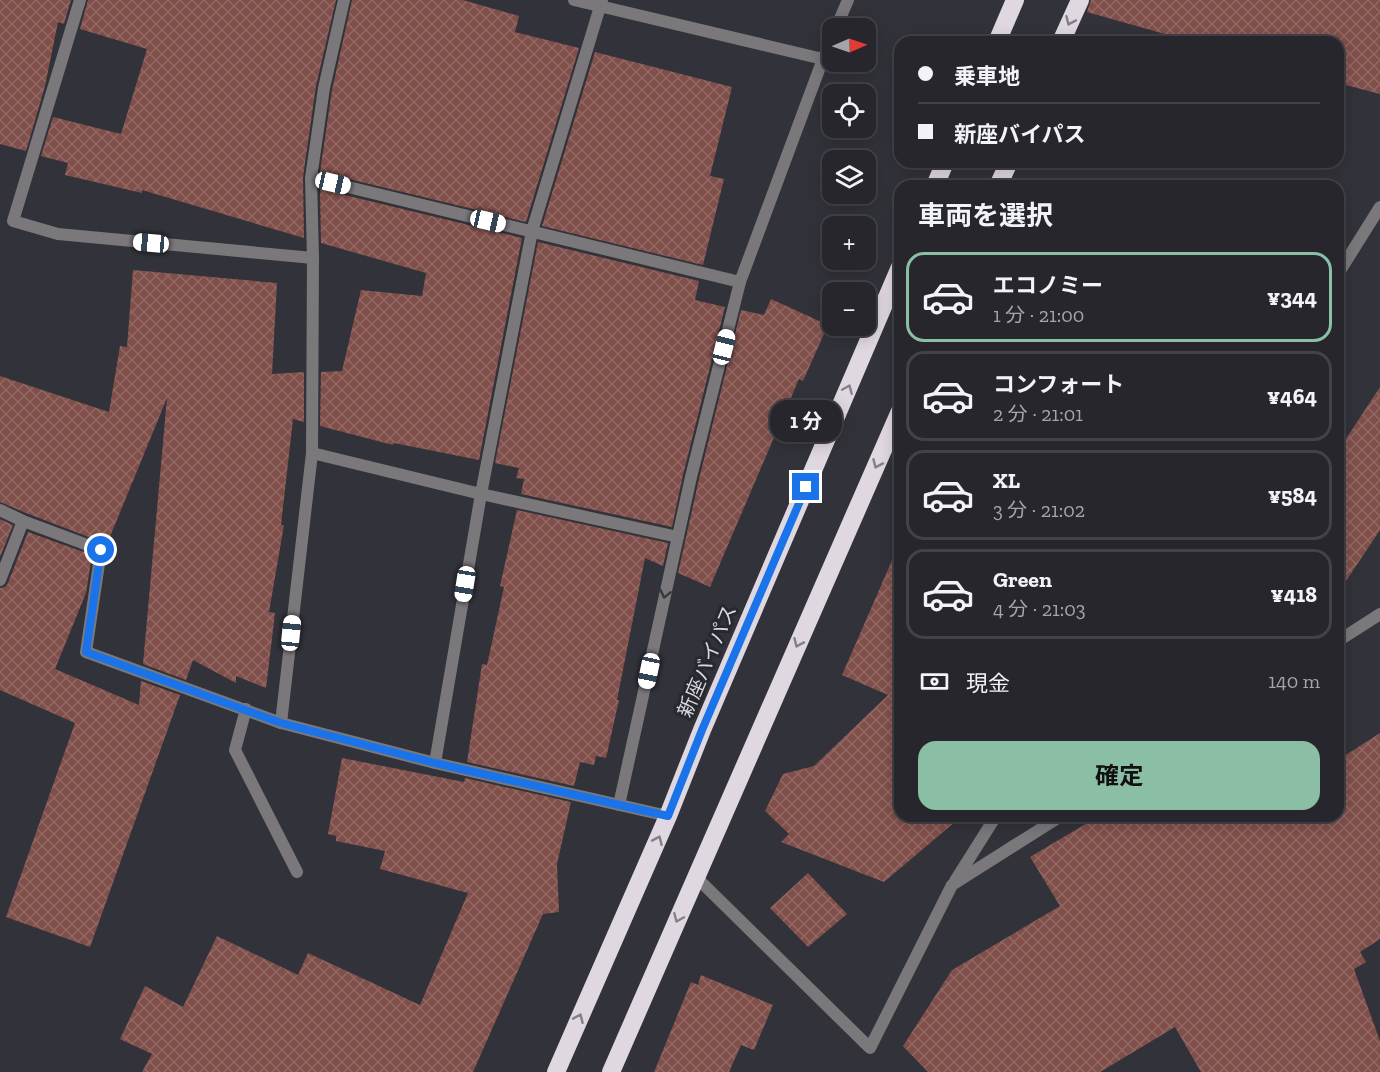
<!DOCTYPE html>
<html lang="ja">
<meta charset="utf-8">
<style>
:root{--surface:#26262c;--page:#2e2e34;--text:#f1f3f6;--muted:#a4a5a9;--line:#424348;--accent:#8abfa5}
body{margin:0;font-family:"Zilla Slab","Noto Sans JP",serif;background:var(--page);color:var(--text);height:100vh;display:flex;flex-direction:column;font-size:22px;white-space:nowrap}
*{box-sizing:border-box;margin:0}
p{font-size:20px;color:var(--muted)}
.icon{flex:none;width:33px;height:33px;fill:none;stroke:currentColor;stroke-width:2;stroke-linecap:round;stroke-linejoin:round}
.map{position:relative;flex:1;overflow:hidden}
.details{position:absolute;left:894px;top:180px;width:450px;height:642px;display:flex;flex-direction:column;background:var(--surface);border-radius:18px;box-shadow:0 3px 15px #0003,0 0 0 2px var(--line)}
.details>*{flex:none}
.top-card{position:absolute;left:894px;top:36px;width:450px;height:132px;border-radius:18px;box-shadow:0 3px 15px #0003,0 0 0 2px var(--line);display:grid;align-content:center;height:132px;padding:0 24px;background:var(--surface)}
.needle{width:39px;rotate:88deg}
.controls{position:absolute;left:822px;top:18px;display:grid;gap:12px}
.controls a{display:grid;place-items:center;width:54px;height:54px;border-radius:12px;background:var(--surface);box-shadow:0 3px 15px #0003,0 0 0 2px var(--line);font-size:30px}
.end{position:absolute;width:27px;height:27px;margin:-14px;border:8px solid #1a73e8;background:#fff;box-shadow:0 0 0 3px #fff}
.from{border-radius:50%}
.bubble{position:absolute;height:42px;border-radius:18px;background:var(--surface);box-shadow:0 3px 15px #0003,0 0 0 2px var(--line);font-size:20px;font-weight:700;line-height:42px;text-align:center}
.car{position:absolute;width:18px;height:36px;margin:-18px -9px;border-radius:8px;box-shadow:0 0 4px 2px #0007;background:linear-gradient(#fff 24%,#345 0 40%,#fff 0 76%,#345 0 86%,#fff 0)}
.top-card b{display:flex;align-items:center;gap:21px;height:57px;font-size:22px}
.top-card b+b{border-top:2px solid var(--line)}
.top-card i{width:15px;height:15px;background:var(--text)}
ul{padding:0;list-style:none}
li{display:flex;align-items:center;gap:18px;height:90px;margin:0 12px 9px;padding:0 12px;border:3px solid var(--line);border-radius:18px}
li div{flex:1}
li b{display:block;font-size:22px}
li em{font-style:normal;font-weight:700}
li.active{border-color:var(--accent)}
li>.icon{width:54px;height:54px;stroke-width:1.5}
h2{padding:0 24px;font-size:27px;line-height:72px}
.pay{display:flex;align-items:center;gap:15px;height:66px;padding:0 24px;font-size:22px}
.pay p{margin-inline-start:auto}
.action{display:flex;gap:12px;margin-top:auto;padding:12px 24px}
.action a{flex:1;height:69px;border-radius:18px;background:var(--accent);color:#111;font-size:24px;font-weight:700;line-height:69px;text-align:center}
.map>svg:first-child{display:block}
</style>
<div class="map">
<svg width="1380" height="1072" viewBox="0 0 1380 1072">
<defs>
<pattern id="building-cross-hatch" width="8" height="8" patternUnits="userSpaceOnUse" patternTransform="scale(1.5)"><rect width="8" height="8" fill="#804f4a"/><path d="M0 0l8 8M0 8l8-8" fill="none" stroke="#916864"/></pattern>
</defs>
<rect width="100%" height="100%" fill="#32323a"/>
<path fill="url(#building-cross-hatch)" d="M0 0H71L64 24 58 22 45 86 26 151 0 144Z
M88 0H336L316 86 303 177 304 238 142 190V193L65 175 68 163 41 156 53 117 121 134 147 49 80 29Z
M352 0H463L519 16 515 32 579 48 526 222 320 172 332 90Z
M1091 0H1380V94L1338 83V42H1193L1087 12Z
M595 52 732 87 710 176 724 179 703 265 542 226Z
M320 189 522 238 479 460 394 443 393 445 320 426 321 372 342 371 361 290 422 296 426 273 321 243Z
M538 242 699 281 695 300 725 307 683 475 672 527 521 494 524 479 516 478 519 468 495 463Z
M133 270 277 283 272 374 304 372V422L293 419 281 525H284L269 612 275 613 266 688 236 676V683L193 660 186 680 143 664 167 398 107 544 26 513 0 502V376L109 412 120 346 127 347Z
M771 299 828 325 803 381 799 379 710 587 678 573 699 479 741 310 764 315Z
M1380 387V530L1338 593V451Z
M517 510 668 543 663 566 645 558 617 700H619L606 758 596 756 594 765 580 762 574 786 467 762 482 664 487 665 504 587 500 586Z
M0 519 13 525 0 557Z
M28 532 92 555 86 593 55 669 139 705 141 681 180 695 90 947 6 917 75 723 0 690V588L5 587 8 583Z
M900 542V816H962L884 882 781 842 789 834 765 811 783 774 814 766 888 695 842 675Z
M1380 733V939L1360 952 1366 962 1354 969 1380 1041V1072H1201L1175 1027 1100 1072H928L903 1046 952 970 1060 906 1030 857 1099 816H1338V760Z
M342 758 464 782 465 778 571 802 557 864 559 912 543 914 473 1072H142L152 1054 120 1039 145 986 183 1007 217 936 298 975 308 953 420 1005 468 893 380 869 385 851 336 841V836L328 834Z
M808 873 847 914 808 947 770 908Z
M701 975 773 1005 754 1050 741 1045 729 1072H654L691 982 698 985Z"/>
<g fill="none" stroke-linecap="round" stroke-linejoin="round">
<path stroke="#7b787c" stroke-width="12" d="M80 0 13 221 58 234 313 258
M0 510 23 521 101 550 86 652 281 723
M0 580 23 521
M246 709 235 750 297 872
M619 805 691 477 740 282 823 59"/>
<path stroke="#7b787c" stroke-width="12" d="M344 0 324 88 311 178 313 258 312 453 281 723 435 763 668 816
M574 0 823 59 832 37
M836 28 848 0
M311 178 740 282
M1338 274 1380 207
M312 453 481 494 678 537
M1338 641 1380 614
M435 763 481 494 532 231 602 0
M696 877 870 1048 952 885 1061 816
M955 881 996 816"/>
<path stroke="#e0d8e0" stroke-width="18" d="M997 42 1015 0
M1061 42 1080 0
M935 186 945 162
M998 186 1009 162
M556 1072 668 816 702 730 900 267
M611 1072 900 411"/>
</g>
<defs><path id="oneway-chevron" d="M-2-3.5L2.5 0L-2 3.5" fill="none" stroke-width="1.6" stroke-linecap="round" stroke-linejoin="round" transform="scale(1.5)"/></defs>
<g stroke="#848088">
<use href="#oneway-chevron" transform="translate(1070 21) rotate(114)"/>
<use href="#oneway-chevron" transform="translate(848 389) rotate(-67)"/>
<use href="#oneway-chevron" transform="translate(877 464) rotate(114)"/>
<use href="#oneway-chevron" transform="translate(798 643) rotate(114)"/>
<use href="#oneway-chevron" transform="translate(658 840) rotate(-66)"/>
<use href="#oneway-chevron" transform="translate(678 918) rotate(113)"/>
<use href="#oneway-chevron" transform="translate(579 1018) rotate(-66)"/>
</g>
<use stroke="#39383f" href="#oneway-chevron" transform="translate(665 594) rotate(102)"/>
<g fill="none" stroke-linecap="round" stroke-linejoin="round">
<path stroke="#1a73e8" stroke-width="8" d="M101 550 86 652 281 723 435 763 668 816 702 730 806 487"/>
</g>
<g text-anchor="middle" stroke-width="6" stroke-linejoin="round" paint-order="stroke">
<g font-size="20" fill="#d8d8dd" stroke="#282830">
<text transform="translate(707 661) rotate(-67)" y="7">新座バイパス</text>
</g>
</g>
</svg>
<div class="controls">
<a><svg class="needle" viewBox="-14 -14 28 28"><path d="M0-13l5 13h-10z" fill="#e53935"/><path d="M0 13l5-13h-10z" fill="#a4a5a9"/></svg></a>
<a><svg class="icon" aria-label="locate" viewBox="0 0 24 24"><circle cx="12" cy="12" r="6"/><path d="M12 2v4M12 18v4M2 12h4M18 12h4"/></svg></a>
<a><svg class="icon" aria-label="layers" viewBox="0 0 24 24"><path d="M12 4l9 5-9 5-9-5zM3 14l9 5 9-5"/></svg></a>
<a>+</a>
<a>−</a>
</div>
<i class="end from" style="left:101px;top:550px"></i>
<i class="end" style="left:806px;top:487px"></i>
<div class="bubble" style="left:770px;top:400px;width:72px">1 分</div>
<i class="car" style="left:333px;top:183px;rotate:103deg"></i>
<i class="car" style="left:488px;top:221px;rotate:103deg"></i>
<i class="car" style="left:151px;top:243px;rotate:275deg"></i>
<i class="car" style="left:724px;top:347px;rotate:14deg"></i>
<i class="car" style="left:465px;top:584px;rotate:189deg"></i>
<i class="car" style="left:291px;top:633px;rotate:6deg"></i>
<i class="car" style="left:649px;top:671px;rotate:192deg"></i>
<div class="top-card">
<b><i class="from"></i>乗車地</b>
<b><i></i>新座バイパス</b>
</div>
<section class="details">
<h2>車両を選択</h2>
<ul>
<li class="active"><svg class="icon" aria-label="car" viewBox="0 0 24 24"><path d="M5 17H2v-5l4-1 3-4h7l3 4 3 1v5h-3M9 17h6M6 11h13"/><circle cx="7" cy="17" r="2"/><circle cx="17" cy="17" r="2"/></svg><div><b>エコノミー</b><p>1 分 · 21:00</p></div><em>¥344</em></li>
<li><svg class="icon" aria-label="car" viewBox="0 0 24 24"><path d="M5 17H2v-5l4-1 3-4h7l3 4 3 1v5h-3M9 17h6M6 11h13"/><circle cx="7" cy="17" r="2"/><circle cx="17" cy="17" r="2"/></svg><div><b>コンフォート</b><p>2 分 · 21:01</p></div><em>¥464</em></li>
<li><svg class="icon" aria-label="car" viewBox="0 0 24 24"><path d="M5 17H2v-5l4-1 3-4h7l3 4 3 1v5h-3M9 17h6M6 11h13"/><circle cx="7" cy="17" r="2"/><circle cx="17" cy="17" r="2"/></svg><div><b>XL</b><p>3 分 · 21:02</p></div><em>¥584</em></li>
<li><svg class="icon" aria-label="car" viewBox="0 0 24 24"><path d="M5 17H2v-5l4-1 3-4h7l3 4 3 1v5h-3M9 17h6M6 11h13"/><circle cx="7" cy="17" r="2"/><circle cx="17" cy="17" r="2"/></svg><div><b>Green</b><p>4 分 · 21:03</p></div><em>¥418</em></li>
</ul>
<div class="pay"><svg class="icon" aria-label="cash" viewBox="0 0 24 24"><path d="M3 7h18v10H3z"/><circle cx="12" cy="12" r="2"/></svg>現金<p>140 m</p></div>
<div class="action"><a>確定</a></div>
</section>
</div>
